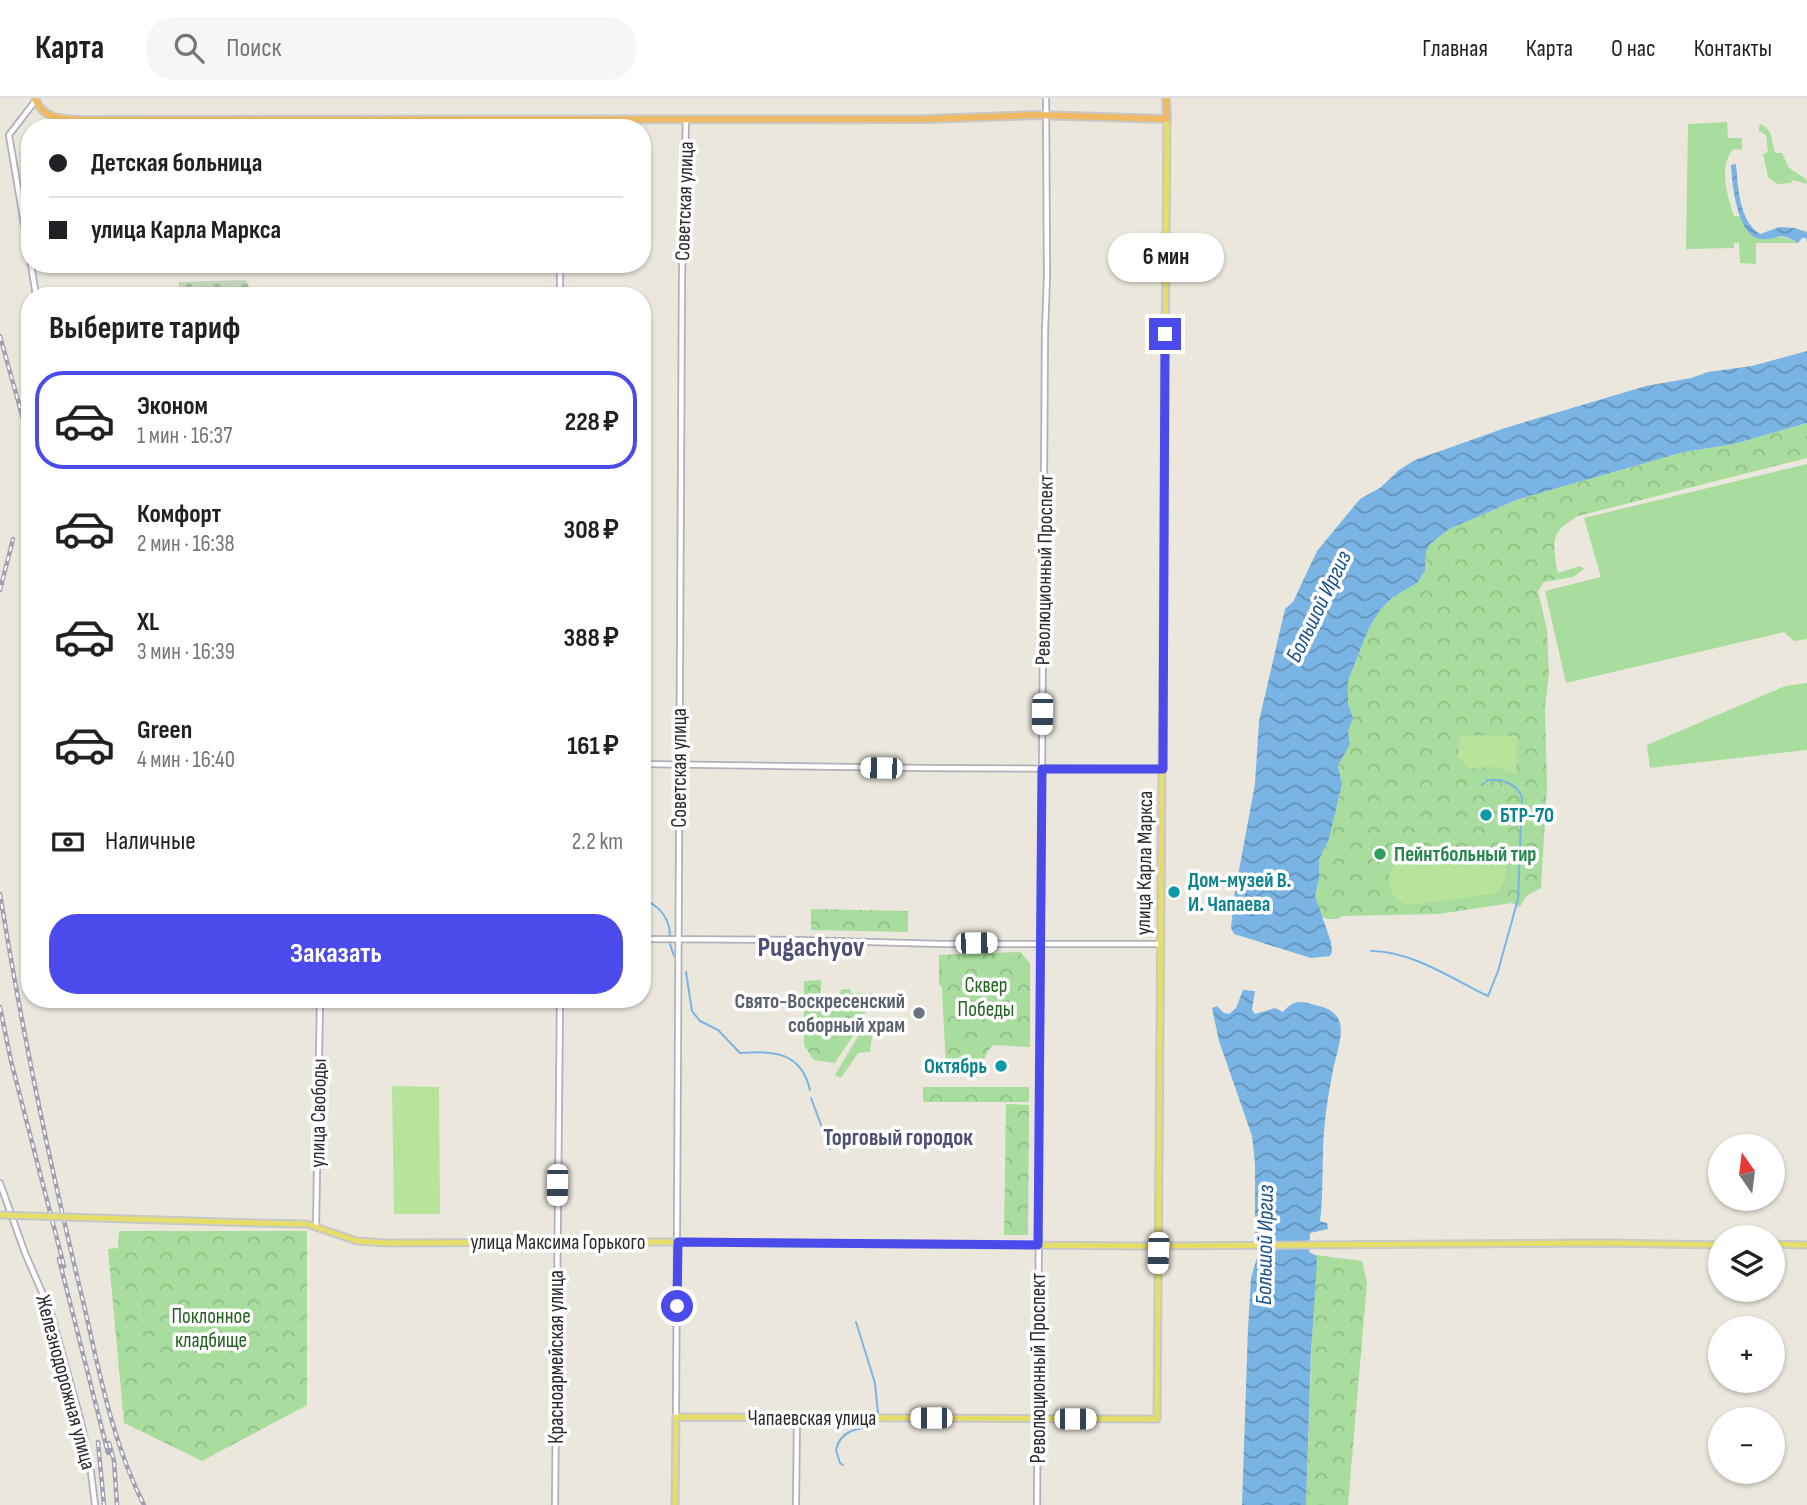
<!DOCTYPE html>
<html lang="ru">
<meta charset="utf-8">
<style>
:root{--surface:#fff;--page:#f6f6f6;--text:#202124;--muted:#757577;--line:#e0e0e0;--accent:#4a4bea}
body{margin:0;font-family:"Sofia Sans Condensed",sans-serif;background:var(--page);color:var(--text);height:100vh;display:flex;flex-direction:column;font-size:26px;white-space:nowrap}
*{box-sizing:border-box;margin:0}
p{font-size:23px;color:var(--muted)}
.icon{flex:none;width:38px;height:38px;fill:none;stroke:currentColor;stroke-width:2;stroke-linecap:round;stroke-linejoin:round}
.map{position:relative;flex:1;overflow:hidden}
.sheet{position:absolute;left:21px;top:189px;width:630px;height:721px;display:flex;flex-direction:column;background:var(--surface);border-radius:28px;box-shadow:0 2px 5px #0004}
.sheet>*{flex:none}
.guide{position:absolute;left:21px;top:21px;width:630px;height:154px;border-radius:28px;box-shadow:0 2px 5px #0004;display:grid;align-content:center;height:154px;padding:0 28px;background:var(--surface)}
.needle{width:46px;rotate:346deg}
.tools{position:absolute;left:1708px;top:1036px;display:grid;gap:14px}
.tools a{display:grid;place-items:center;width:77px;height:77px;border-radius:50%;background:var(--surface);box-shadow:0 2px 5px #0004;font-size:35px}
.end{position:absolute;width:32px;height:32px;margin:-16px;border:9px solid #4a4bea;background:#fff;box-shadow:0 0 0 4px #fff}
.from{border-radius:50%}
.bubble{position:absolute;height:49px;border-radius:24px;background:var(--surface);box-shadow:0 2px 5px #0004;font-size:23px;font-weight:700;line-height:49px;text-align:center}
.car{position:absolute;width:21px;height:42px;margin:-21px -10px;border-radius:9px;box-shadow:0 0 5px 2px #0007;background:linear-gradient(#fff 24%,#345 0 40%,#fff 0 76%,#345 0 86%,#fff 0)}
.guide b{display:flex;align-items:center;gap:24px;height:66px;font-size:26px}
.guide b+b{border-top:2px solid var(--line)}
.guide i{width:18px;height:18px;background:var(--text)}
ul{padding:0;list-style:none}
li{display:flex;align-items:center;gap:21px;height:98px;margin:0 14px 10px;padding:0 14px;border:4px solid transparent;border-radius:28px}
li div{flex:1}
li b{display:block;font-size:26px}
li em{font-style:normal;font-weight:700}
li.selected{border-color:var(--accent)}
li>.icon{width:63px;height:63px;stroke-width:1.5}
h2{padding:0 28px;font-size:32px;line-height:84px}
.pay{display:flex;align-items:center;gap:18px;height:77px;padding:0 28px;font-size:26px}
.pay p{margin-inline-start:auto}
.primary-button{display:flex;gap:14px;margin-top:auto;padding:14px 28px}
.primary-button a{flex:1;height:80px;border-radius:28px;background:var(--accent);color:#fff;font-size:28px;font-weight:700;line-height:80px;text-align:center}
header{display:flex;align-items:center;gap:42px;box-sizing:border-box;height:98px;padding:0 35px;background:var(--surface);border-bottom:2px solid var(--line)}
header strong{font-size:33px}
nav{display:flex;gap:38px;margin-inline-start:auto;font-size:24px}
.search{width:490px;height:63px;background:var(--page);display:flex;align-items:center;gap:18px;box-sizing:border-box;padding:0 24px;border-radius:28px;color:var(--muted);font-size:26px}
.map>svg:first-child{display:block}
</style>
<header>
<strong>Карта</strong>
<div class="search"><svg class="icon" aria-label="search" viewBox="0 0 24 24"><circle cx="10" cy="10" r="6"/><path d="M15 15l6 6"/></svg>Поиск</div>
<nav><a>Главная</a><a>Карта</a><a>О нас</a><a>Контакты</a></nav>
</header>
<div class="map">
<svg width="1807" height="1407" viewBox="0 0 1807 1407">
<defs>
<pattern id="forest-crowns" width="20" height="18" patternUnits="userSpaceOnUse" patternTransform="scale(1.75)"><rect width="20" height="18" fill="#a8dd9e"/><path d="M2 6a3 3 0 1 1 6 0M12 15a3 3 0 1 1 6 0" fill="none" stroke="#91be88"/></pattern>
<pattern id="cemetery-stones" width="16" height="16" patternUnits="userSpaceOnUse" patternTransform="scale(1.75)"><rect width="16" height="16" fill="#bfd3b6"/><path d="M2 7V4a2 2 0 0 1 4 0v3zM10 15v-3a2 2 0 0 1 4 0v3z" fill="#a4b59d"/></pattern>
<pattern id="water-waves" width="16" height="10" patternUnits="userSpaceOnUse" patternTransform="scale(1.75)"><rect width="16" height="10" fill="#79b4e4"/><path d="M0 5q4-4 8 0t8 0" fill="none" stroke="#6393b9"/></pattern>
</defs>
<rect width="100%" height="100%" fill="#ebe7dd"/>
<path fill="#a8dd9e" d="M1727 24 1728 40H1742V52L1734 51C1717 67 1728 100 1734 118H1740C1744 124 1748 133 1753 138 1764 146 1778 132 1798 145H1756V166L1740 165 1739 145H1734V150L1686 151 1688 26Z
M1762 26 1770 34 1775 55H1782L1789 70 1806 81 1807 86 1793 82 1791 85 1777 86 1768 79 1763 56 1768 54 1766 37 1759 33V28Z
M1807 366V541L1794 543 1784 534 1566 585 1545 493 1601 479 1584 420Z
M1807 585V652L1650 670 1647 647 1785 588Z
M874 922 870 954 858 955 841 980 835 977 867 923Z"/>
<path fill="url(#forest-crowns)" d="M1807 325V360L1578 418C1559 430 1552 435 1555 458 1556 465 1556 469 1558 475L1580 468 1584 471 1573 479 1544 484 1538 493 1547 532 1549 576 1545 609 1547 688 1541 790 1526 798 1520 809 1512 805 1438 816 1341 818 1338 821H1327L1320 818 1315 798 1319 781V762L1329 741 1342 686 1338 668 1350 646 1348 633 1353 620 1348 605V583L1368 532 1380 512 1393 499 1417 485 1425 473 1426 454 1430 446 1449 431 1519 401 1684 354 1734 346Z
M811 811 908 813V834L811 832Z
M1020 854 1030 865V949L993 947 988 953 983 964H960L952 970H946L942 891 941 887H939V857Z
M821 882V896H840L841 892 850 891 851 895H874L858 930 835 965 814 962 804 947V883Z
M923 989H1029V1004H923Z
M1006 1006 1029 1007 1028 1137H1004Z
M119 1133H307V1307L202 1363 124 1325 108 1151 118 1150Z
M1315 1157 1362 1163 1367 1184 1348 1407H1306Z"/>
<path fill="url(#cemetery-stones)" d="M246 182 253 198H179V184Z"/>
<path fill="#b7e39a" d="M1460 637 1517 638 1516 677 1498 669 1468 670 1458 658Z
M1479 748C1506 751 1515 779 1494 796L1407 807C1385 798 1383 775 1401 760Z
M392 988 439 989 440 1116H394Z"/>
<path fill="url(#water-waves)" d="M1736 66C1738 88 1739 123 1760 136L1780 129 1795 130 1807 134V145L1806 140H1802L1798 145C1777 132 1779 143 1761 141 1737 139 1732 85 1731 67Z
M1807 253V325L1734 346 1684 354 1519 401 1449 431 1430 446 1426 454 1425 473 1417 485 1393 499 1380 512 1368 532 1348 583V605L1353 620 1348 633 1350 646 1338 668 1342 686 1329 741 1319 762V781L1315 798 1331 844 1332 854 1330 858 1311 860 1234 836 1231 830 1234 799 1255 686 1259 623 1285 511 1293 504 1317 453 1360 401 1380 390 1399 372 1415 362 1505 330 1646 288 1691 280 1708 274 1752 268Z
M1243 892 1255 893 1252 912 1255 916 1275 910 1283 914C1292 904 1298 902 1311 906 1323 909 1336 911 1340 925 1343 938 1337 955 1334 967 1328 997 1323 1028 1323 1058 1322 1080 1323 1101 1320 1123L1327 1125 1328 1131 1310 1135 1309 1154 1315 1157 1317 1164 1311 1255 1306 1407H1242L1248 1230 1251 1180 1258 1156 1255 1135V1065L1252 1038 1219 943 1212 910 1217 908 1224 915 1229 916 1236 910Z"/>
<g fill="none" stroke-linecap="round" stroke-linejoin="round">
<path stroke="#79b4e4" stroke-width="2" d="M1482 687 1484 685
M642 800C659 808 670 819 670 838
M670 846 674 858
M1371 853C1412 853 1452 881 1488 898L1498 873 1518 801 1522 700C1518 686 1500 679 1486 683
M686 874 692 913 700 923 718 932 740 955C773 953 801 953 810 992
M811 1000 830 1051
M856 1224 875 1285 878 1315
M843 1367 840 1365 836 1352C840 1332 858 1330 876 1328L877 1325"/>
<g stroke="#b0b0bc" stroke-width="8">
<path id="minor" d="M30 161 9 37 36 2
M31 166 36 198
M560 198V166
M642 666 922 670 1163 671
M642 841 800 842 942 846H1160
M0 1085 25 1155 51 1215 81 1324 90 1366 95 1407
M316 1129 320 901
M676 1319 682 179 686 21
M555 1407 560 901
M796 1407 797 1320
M1037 1407 1045 234 1047 178 1046 0"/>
</g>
<g stroke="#c8c8c8" stroke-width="9">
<path id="major" d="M257 1125 307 1126 357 1143 387 1145 678 1144 1146 1148 1604 1145 1720 1147
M1773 1146 1807 1147
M675 1407 676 1319 1157 1321 1167 21"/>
</g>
<g stroke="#c8c8c8" stroke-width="10">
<path id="highway" d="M35 0C42 21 62 21 81 22L927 21 1036 17 1167 21 1166 0"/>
</g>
<use href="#minor" stroke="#fff" stroke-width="4.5"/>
<use href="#major" stroke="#e5de68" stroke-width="5"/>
<use href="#highway" stroke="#f0ba62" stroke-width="6"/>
<g stroke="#a1a0b3" stroke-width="4.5">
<path id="rail" d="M0 238 30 346
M0 492 13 441
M0 796C22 933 50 1068 83 1203 99 1272 112 1344 144 1407
M0 909 11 963 64 1168
M59 1161 108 1355
M98 1344 104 1407
M109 1345 114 1363 117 1407"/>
</g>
<use href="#rail" stroke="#fff" stroke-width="2" stroke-dasharray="5" stroke-linecap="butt"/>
<g stroke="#c8c8c8" stroke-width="9" stroke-linecap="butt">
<path id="major-bridge" d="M0 1117 257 1125"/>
</g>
<use href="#major-bridge" stroke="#e5de68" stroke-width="5"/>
</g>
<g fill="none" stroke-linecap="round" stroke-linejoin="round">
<path stroke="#4a4bea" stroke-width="9" d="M677 1208 678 1144 1038 1147 1042 671H1163L1165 236"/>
</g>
<g fill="#0f9aa8" stroke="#fff" stroke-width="2.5">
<circle cx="1486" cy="717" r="7"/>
<circle cx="1174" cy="794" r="7"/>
<circle cx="1001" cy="968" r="7"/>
</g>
<circle fill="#2e9e5b" stroke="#fff" stroke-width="2.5" cx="1380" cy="756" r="7"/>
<circle fill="#6b7280" stroke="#fff" stroke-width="2.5" cx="919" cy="915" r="7"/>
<g text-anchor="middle" stroke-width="7" stroke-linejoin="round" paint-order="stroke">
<g font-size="21" fill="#2a2a2a" stroke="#fff">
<text transform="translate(684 103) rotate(-88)" y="7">Советская улица</text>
<text transform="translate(1044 472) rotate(-89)" y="7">Революционный Проспект</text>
<text transform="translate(679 670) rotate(-90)" y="7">Советская улица</text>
<text transform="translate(1144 765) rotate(-89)" y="7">улица Карла Маркса</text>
<text transform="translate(318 1015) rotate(-89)" y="7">улица Свободы</text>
<text x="558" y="1151">улица Максима Горького</text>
<text transform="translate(556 1259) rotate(-90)" y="7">Красноармейская улица</text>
<text transform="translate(1038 1270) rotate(-90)" y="7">Революционный Проспект</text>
<text transform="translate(66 1284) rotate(75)" y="7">Железнодорожная улица</text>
<text x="812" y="1327">Чапаевская улица</text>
</g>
<g font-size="21" font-weight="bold" fill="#0d838f" stroke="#fff" text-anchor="start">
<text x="1500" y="724">БТР-70</text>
<text x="1188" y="789">Дом-музей В.<tspan x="1188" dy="24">И. Чапаева</tspan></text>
<text x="987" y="975" text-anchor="end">Октябрь</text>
</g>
<g font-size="21" font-weight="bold" fill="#27864d" stroke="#fff" text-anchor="start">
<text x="1394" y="763">Пейнтбольный тир</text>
</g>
<g font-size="21" fill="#226120" stroke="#fff">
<text x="986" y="894">Сквер<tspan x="986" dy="24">Победы</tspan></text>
<text x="211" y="1225">Поклонное<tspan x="211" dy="24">кладбище</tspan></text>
</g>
<g font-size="21" font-weight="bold" fill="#5b616d" stroke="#fff" text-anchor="end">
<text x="905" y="910">Свято-Воскресенский<tspan x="905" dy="24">соборный храм</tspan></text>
</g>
<g font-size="23" font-style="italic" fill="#19518f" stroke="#fff">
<text transform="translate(1318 508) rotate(-64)" y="8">Большой Иргиз</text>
<text transform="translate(1264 1147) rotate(-89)" y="8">Большой Иргиз</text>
</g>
<g font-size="23" font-weight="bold" fill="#4e4e77" stroke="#fff">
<text x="898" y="1047">Торговый городок</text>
</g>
<g font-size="28" font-weight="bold" fill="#4e4e77" stroke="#fff">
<text x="811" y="858">Pugachyov</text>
</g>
</g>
</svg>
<div class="tools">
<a><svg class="needle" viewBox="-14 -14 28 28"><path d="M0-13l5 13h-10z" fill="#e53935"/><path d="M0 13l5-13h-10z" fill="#757577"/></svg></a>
<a><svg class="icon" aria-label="layers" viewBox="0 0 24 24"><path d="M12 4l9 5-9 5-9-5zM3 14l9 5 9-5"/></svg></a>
<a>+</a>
<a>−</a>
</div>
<i class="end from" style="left:677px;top:1208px"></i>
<i class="end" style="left:1165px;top:236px"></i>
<div class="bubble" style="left:1108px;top:135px;width:116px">6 мин</div>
<i class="car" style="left:1042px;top:616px;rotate:181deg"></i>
<i class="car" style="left:881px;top:670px;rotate:271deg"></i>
<i class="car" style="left:976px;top:845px;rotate:89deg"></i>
<i class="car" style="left:557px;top:1087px;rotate:181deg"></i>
<i class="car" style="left:1158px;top:1155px;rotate:182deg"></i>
<i class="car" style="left:931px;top:1320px;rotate:270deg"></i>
<i class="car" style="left:1075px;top:1321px;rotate:90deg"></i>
<div class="guide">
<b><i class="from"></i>Детская больница</b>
<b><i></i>улица Карла Маркса</b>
</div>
<section class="sheet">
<h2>Выберите тариф</h2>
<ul>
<li class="selected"><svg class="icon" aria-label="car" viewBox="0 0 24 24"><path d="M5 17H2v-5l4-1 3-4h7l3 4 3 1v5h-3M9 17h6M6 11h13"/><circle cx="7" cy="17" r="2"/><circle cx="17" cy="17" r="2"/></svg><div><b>Эконом</b><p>1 мин · 16:37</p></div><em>228 ₽</em></li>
<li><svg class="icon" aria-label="car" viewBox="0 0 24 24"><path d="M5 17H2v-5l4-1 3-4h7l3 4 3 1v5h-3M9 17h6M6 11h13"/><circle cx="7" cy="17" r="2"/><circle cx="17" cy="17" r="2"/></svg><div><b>Комфорт</b><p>2 мин · 16:38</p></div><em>308 ₽</em></li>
<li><svg class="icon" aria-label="car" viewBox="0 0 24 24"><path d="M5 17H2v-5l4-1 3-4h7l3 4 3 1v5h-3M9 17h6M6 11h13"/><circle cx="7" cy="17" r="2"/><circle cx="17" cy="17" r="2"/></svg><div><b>XL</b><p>3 мин · 16:39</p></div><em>388 ₽</em></li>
<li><svg class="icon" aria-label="car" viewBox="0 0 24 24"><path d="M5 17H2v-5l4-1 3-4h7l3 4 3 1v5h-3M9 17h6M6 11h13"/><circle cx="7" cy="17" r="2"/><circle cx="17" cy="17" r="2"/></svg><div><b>Green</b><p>4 мин · 16:40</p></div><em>161 ₽</em></li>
</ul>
<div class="pay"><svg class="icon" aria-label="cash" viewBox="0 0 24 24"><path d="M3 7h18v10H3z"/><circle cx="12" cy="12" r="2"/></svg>Наличные<p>2.2 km</p></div>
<div class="primary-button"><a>Заказать</a></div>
</section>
</div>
